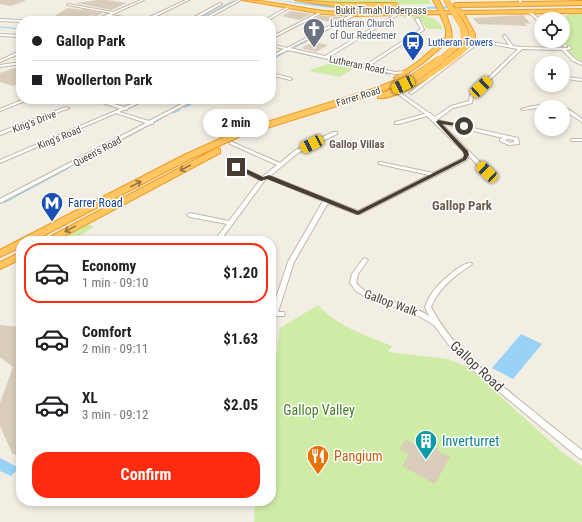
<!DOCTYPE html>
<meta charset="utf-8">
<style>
:root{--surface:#fff;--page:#f6f6f6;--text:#202124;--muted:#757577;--line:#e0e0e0;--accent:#ff2b0e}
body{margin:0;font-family:"Roboto Condensed",sans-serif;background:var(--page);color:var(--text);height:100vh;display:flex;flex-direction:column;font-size:15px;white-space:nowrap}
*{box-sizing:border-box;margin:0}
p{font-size:13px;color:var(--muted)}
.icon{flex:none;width:22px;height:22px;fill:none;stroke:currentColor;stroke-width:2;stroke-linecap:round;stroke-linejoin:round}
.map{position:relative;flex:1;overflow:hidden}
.sheet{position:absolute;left:16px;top:236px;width:260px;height:270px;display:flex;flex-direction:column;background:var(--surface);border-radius:16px;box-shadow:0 2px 6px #0003}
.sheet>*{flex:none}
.hud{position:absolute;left:16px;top:16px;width:260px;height:88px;border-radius:16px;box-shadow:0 2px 6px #0003;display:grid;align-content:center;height:88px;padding:0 16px;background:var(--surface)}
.fabs{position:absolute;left:534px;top:12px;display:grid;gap:8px}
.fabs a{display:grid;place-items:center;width:36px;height:36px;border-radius:50%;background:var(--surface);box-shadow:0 2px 6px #0003;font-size:20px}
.end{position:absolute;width:18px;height:18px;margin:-9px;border:5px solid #463e33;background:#fff;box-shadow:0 0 0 2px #fff}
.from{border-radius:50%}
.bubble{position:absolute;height:28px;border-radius:14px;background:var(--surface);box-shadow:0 2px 6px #0003;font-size:13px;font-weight:700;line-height:28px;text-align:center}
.car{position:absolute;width:12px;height:24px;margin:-12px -6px;border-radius:5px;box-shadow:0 0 3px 1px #0007;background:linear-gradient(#f5c518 24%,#345 0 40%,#f5c518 0 76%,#345 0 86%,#f5c518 0)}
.hud b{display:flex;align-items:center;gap:14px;height:38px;font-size:15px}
.hud b+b{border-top:1px solid var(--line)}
.hud i{width:10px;height:10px;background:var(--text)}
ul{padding:7px 0 0;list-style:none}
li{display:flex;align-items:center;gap:12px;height:60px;margin:0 8px 6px;padding:0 8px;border:2px solid transparent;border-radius:16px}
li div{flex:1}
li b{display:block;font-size:15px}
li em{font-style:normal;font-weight:700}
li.selected{border-color:var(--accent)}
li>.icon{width:36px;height:36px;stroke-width:1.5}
.cta{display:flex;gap:8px;margin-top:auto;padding:8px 16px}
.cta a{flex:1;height:46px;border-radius:16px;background:var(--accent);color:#fff;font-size:16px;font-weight:700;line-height:46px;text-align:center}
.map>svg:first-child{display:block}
</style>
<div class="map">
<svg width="582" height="522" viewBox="0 0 582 522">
<rect width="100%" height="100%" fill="#f3eee3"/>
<path fill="#cfeca7" d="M316 0H429L431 4 358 5 313 1Z
M569 14H582V62L567 52 572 49V47L563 44 561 41H563V21L566 17H564Z
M406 15C420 15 436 14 443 29H427L419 18 403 17Z
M331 62 353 69 340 77 309 71C316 67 323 67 331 62Z
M88 224 94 227 70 241H58Z
M318 305C338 327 365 335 392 346L388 352 448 359 468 367 562 452 582 466V522H254L255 501H271V392L280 328Z"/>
<path fill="#98d3f7" d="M521 334 542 344 513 379 492 368Z
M0 458 19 468 11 476 0 471Z"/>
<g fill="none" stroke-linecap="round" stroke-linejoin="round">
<path stroke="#98d3f7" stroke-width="1" d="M194 21 233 1
M337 25H339
M0 27 21 29
M333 28 335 27
M320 34 326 31
M294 48 317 36
M295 52 320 58
M326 59 336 61
M271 60 288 51"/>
<path stroke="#98d3f7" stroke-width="1.5" d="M332 60 359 67
M362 67 388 74
M185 107 200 99
M173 113 179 110
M140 130 167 115
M109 146 138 131
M78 163 107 147
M5 202 68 168"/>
<path fill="#98d3f7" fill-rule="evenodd" d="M274 0 359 8 582 4V6L359 10 323 7Z"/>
</g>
<path fill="#d9ccba" d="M0 0H25V1L11 6 0 4Z
M98 0H107L127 3 111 10 76 3Z
M67 8 83 10 82 9 103 13 96 16 90 15 82 21 49 20Z
M291 11 312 14 299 20 282 16Z
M321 15 323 16 343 17 333 22 314 19Z
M523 15 531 24 525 23 527 26 478 24 473 18Z
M313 42 328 45 316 52 301 48Z
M17 67H21V83L13 86 0 82V73Z
M247 109 253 110 263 112 252 122 236 118Z
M0 325 21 327V458L12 453 0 426V403L13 367 0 357Z
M406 439 414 444 417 440 426 445 431 444 438 448V451L450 457 435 484 402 466 409 454 399 449Z"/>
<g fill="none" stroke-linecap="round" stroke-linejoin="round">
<g stroke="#c3b8a8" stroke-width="2">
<path id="street" d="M141 0H144L111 15 143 20 186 0H189L146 21H137L108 16 97 21H92L111 13 67 5 68 4 113 12Z
M238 0H241L203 21H199Z
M518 0H521L522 2 520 3Z
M220 3 222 4 191 21H187Z
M289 6 291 7 267 21H263Z
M322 11 324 12 271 39V37Z
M529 11C534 14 541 19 541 25L533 16 528 13Z
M399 12 401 13 329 57 366 65 421 29 415 19 417 18 419 19 424 30 369 66 395 72 407 71 409 72 408 73 395 74 288 50 271 58V56L284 49 271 46V44L287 48 354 13H356V15L290 48 325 56Z
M0 19 21 20 23 21H21V22L0 21Z
M0 34 21 35V37L0 36Z
M505 35 513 46 521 47 566 48H568V46H570L571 49 566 50 575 59 582 63V65L573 61 562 50 522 49 473 96 472 103 453 108 437 120 518 138 519 143V144L509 145 500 141V139L503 138 441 123 493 175V177H489L469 156 467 160 360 214H356L328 203 294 262 278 312H284L285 314 284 316H272L271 313 288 262 323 201 267 178 265 180 220 241H214L227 224 190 217 187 215 190 213 229 221 260 180 234 168V166H238L262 177 277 165 230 144V142H232L280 163 294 151 333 132H337V134L298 153 270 176 358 211 429 175 379 164V162H381L433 173 463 158 465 155 463 151 427 116 399 124H395V122L425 114 399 95V91L402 90V94L429 113H430L435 117 451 106 469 101 470 95 518 49 480 42 412 94 409 93 477 42 471 41V39L509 45 503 36ZM508 139 514 140V142L510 143 505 140Z
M553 41H557L562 46 559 47Z
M20 51H21V53L0 62V60Z
M21 62V64L0 67V65Z
M271 73 291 78 292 79 290 80 271 75Z
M567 77 582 79V81L567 79Z
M24 99H30L0 111V109Z
M92 99H98L124 107 143 99H148L128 108 127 110H124L119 112 149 121 191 99H196L153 122V124H150L0 203V199L146 123 116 113 0 163V160L120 109Z
M549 104C562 104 572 111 582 119V122L563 110V107L549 106 523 110 521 109 533 106Z
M66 107 69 108 0 135V132Z
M571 139H582V141H573L571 140Z
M365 258 368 260 358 274 356 283C376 305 406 300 429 316L425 307C427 302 429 297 432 293 438 284 461 262 471 263L472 264 471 265C454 276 439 288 431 307 452 347 483 370 517 398 539 416 560 433 582 450V459L579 458 474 371 451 348 434 325 412 312 370 300 356 291 350 283 352 274 363 259Z"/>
</g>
<g stroke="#ed9d24" stroke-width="2">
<path id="highway" d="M242 0C270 0 297 8 325 11 363 14 401 12 439 11L433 0H439L444 11H456L454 8 457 7 452 5 455 3 582 1V5L457 7 462 11 582 9V13L464 14 475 34C475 37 475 40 473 43 463 59 398 101 378 98V94C413 84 440 65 467 42 472 31 465 23 459 14H446L451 29 452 38 423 63 404 76 408 77V79L379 93 241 136 190 159 33 241H21V247L0 257V250L184 155 235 132 373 89 396 80 394 78 395 77 419 61 446 37V29L440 14 355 16 323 14Z
M295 0 340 3H396L399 5 396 7H340Z
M217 148 220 149V153L55 241H42Z
M21 252V259L0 269V262Z"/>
</g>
<use href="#street" fill="#fff" fill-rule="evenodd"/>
<use href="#highway" fill="#ffc662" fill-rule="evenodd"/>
<g stroke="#ed9d24" stroke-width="6" stroke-linecap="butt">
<path id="highway-bridge-far1" d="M439 61 464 39 463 27 446 0"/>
</g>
<g stroke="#ed9d24" stroke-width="9" stroke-linecap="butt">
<path id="highway-bridge" d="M403 85 440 60"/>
</g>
<use href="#highway-bridge-far1" stroke="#ffc662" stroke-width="5.5"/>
<use href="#highway-bridge" stroke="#ffc662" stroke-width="8"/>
</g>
<defs><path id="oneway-shaft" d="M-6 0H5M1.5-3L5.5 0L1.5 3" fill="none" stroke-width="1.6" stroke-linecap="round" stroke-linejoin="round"/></defs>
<g stroke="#907446">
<use href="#oneway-shaft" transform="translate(185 168) rotate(153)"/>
<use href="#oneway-shaft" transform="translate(136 184) rotate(-27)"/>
<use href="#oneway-shaft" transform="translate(70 229) rotate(152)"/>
</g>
<path fill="#463e33" d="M438 120 465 125 464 127 442 124 468 151 469 155 466 160 358 215 267 179 261 181 233 167 238 165 263 177 269 175 358 211 463 158 464 155 463 152 436 122Z"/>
<defs>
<g id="church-pin" transform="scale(1.15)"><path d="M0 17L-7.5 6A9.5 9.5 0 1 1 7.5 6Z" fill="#6b7280" stroke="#fff"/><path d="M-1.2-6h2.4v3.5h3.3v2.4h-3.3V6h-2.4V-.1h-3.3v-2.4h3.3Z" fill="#fff"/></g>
<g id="bus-pin" transform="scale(1.15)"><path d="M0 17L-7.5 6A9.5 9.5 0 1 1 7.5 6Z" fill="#1a4fb4" stroke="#fff"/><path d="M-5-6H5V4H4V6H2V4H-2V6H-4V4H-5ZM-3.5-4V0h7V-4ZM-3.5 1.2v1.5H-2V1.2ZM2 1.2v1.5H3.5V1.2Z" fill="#fff"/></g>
<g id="metro-pin" transform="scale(1.15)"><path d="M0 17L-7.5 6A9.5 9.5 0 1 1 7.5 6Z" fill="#1a4fb4" stroke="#fff"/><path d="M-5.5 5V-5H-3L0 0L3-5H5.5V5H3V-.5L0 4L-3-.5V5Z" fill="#fff"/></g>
<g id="building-pin" transform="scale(1.15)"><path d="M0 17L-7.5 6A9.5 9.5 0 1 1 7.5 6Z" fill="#0f9aa8" stroke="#fff"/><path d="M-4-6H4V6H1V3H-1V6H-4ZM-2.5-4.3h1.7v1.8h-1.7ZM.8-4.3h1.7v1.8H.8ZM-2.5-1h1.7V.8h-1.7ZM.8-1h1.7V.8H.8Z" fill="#fff"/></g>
<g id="restaurant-pin" transform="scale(1.15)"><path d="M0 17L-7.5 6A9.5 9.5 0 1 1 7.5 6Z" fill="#e8710a" stroke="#fff"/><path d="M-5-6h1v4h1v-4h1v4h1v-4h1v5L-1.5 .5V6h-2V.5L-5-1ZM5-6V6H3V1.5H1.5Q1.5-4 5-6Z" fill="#fff"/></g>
</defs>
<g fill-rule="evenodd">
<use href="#church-pin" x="314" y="29"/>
<use href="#bus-pin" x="413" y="42"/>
<use href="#metro-pin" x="52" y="203"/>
<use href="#building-pin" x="426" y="441"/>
<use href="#restaurant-pin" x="318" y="456"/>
</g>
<g text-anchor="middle" stroke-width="3" stroke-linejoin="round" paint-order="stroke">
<g font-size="10" fill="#463e33" stroke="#fff">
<text x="381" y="14">Bukit Timah Underpass</text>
<text transform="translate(357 64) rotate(12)" y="4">Lutheran Road</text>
<text transform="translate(358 96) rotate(-17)" y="4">Farrer Road</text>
<text transform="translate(34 121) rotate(-21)" y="4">King's Drive</text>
<text transform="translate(59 137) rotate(-22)" y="4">King's Road</text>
<text transform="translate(97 151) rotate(-28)" y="4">Queen's Road</text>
</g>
<g font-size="10" fill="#5b616d" stroke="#fff" text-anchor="start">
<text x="330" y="27">Lutheran Church<tspan x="330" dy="12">of Our Redeemer</tspan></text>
</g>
<g font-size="10" fill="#164399" stroke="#fff" text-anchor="start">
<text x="428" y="46">Lutheran Towers</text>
</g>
<g font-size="11" font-weight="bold" fill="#6a5b49" stroke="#fff">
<text x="357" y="148">Gallop Villas</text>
</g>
<g font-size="12" fill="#164399" stroke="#fff" text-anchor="start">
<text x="68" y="207">Farrer Road</text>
</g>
<g font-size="12" fill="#463e33" stroke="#fff">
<text transform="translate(391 303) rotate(20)" y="4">Gallop Walk</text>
</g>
<g font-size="13" font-weight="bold" fill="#6a5b49" stroke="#fff">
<text x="462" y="210">Gallop Park</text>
</g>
<g font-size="14" fill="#463e33" stroke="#fff">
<text transform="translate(477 366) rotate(43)" y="5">Gallop Road</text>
</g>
<g font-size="14" fill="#467d21" stroke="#fff">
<text x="319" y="415">Gallop Valley</text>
</g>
<g font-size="14" fill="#0d838f" stroke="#fff" text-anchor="start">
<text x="442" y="446">Inverturret</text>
</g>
<g font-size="14" fill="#c56008" stroke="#fff" text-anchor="start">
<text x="334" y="461">Pangium</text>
</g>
</g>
</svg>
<div class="fabs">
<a><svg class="icon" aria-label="locate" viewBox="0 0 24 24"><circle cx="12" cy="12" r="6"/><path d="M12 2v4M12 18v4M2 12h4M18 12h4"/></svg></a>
<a>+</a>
<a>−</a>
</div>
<i class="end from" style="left:464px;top:126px"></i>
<i class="end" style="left:236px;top:167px"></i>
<div class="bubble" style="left:203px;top:109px;width:66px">2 min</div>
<i class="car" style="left:403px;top:85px;rotate:245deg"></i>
<i class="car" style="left:481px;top:87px;rotate:47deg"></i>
<i class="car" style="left:312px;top:144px;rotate:244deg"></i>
<i class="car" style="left:487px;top:172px;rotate:313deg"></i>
<div class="hud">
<b><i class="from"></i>Gallop Park</b>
<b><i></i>Woollerton Park</b>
</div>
<section class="sheet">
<ul>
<li class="selected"><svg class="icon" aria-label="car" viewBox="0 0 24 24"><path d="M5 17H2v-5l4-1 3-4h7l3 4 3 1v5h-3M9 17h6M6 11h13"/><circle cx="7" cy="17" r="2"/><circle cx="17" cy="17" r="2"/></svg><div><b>Economy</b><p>1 min · 09:10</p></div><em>$1.20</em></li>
<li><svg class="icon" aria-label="car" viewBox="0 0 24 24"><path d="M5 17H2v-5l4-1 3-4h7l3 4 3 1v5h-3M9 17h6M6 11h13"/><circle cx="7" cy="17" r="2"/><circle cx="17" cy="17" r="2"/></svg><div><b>Comfort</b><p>2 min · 09:11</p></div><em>$1.63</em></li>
<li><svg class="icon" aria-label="car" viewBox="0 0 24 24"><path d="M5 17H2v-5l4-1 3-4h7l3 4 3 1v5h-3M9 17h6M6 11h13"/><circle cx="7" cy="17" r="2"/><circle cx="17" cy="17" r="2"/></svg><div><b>XL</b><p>3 min · 09:12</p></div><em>$2.05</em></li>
</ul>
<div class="cta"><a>Confirm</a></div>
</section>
</div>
